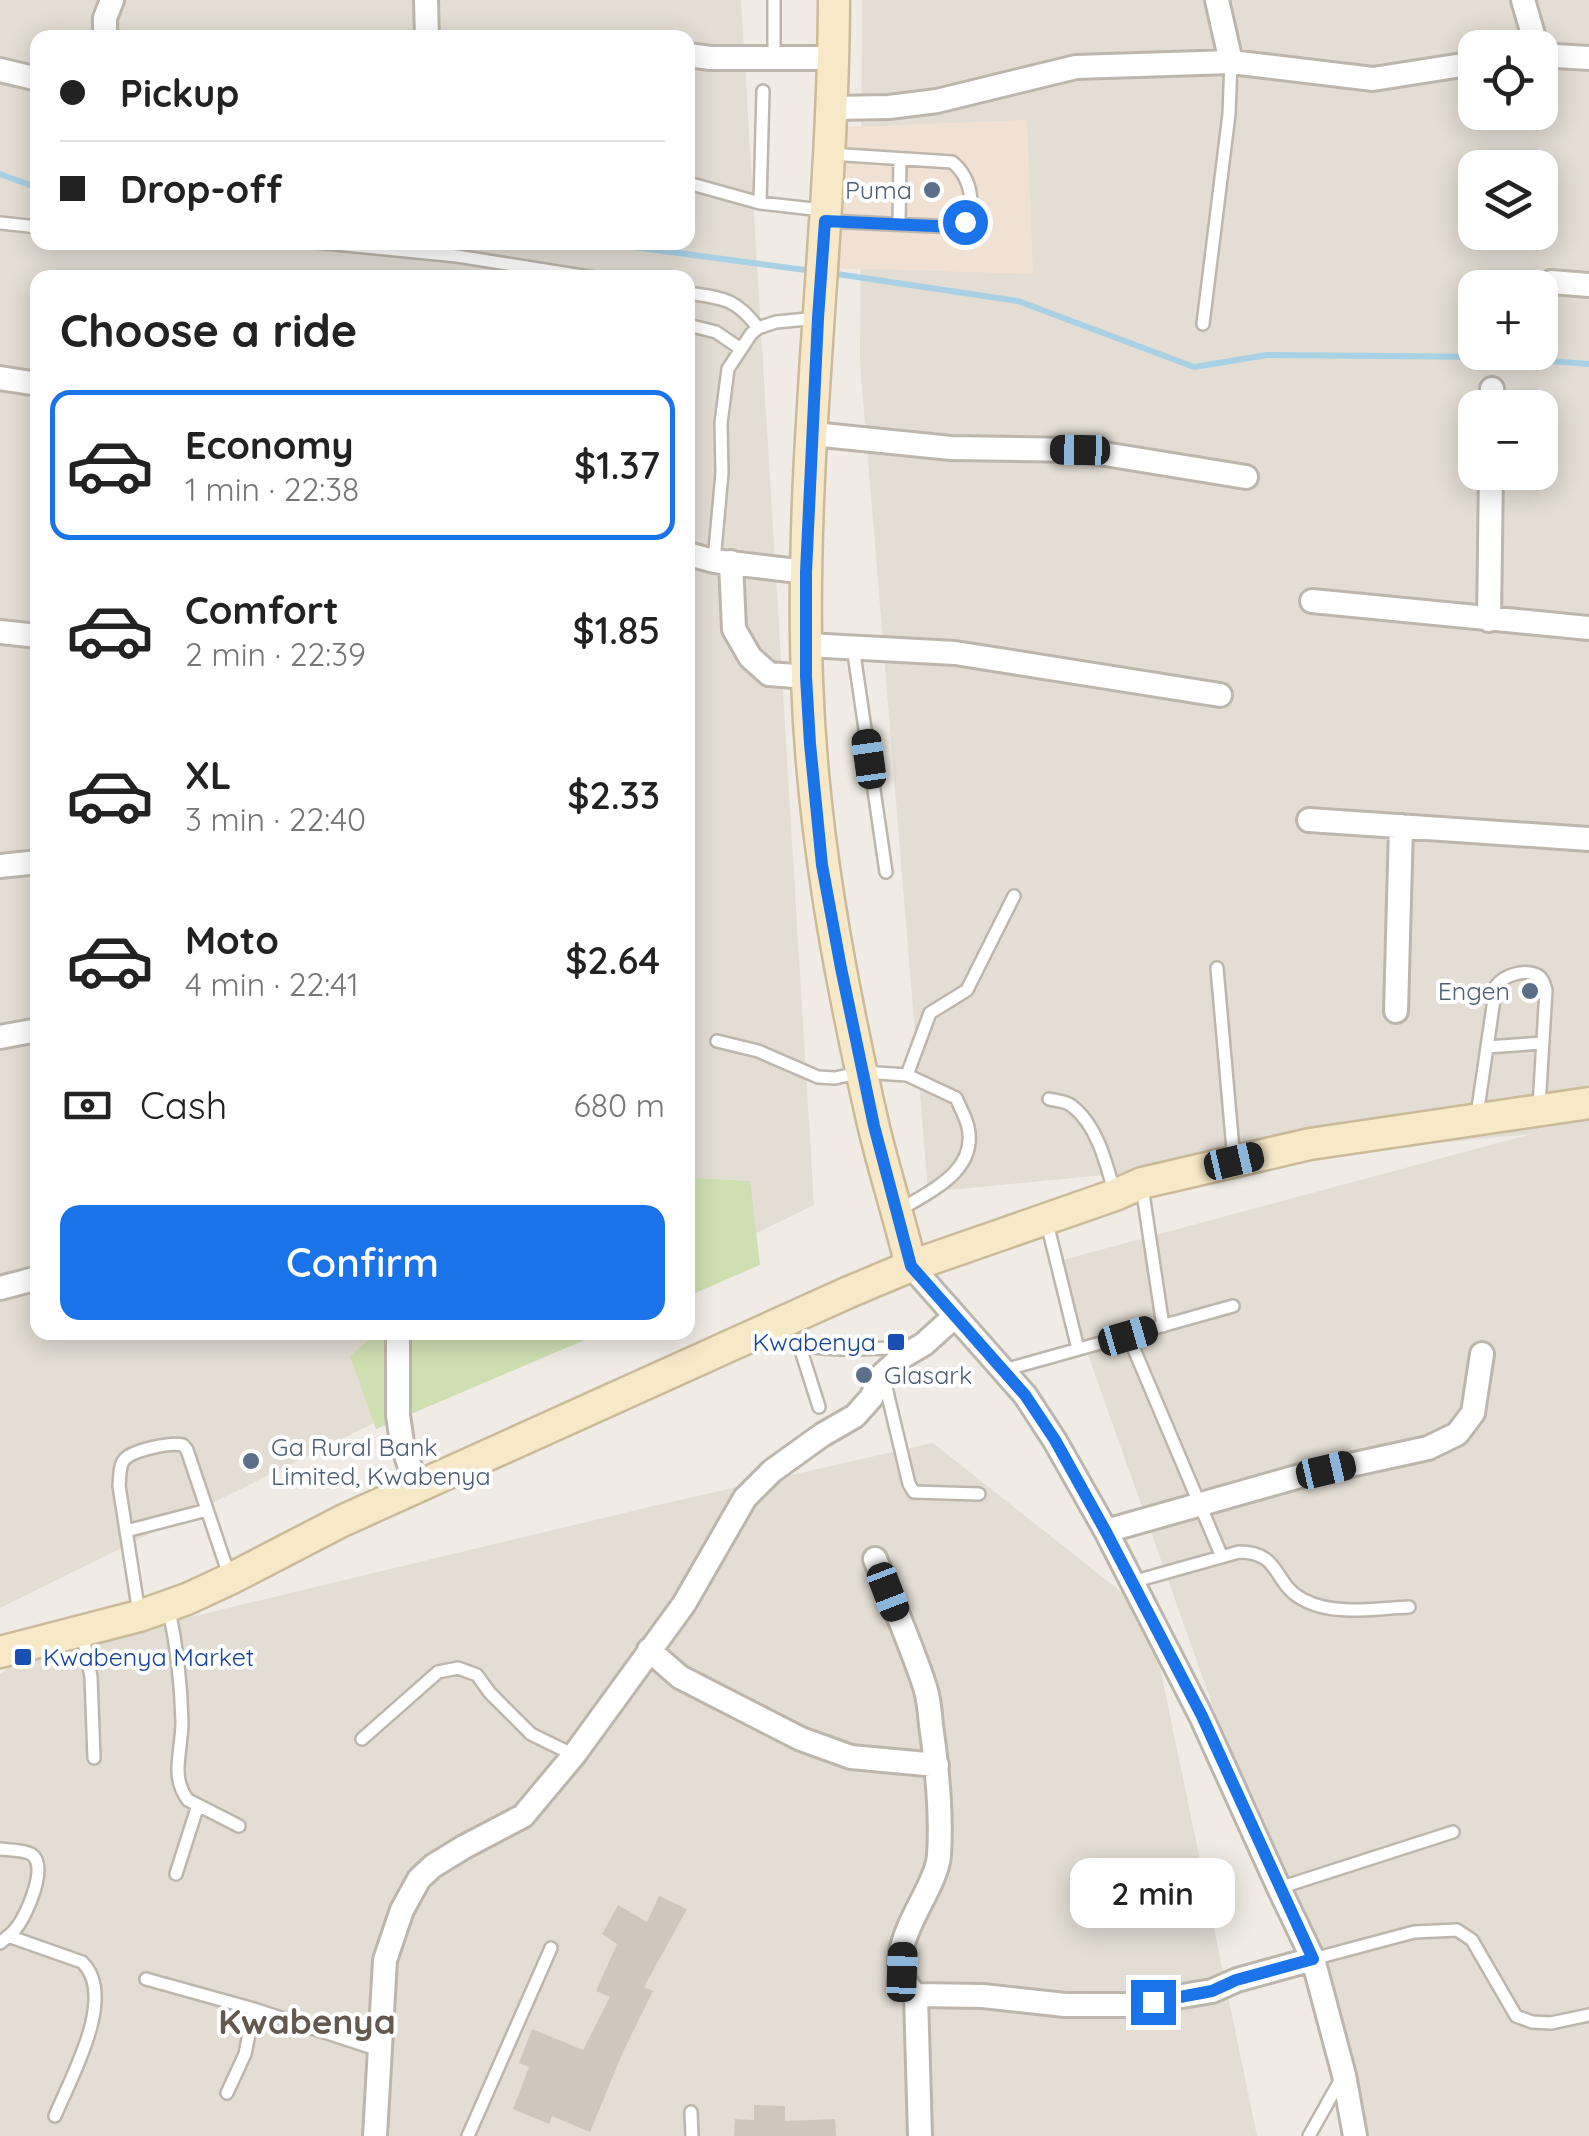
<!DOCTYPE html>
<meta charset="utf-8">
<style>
:root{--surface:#fff;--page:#f2f2f2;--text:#222;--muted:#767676;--line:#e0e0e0;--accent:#1a73e8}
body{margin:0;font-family:Quicksand,sans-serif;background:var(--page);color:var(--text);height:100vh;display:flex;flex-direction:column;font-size:38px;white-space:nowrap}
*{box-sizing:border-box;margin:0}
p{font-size:32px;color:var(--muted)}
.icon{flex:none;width:55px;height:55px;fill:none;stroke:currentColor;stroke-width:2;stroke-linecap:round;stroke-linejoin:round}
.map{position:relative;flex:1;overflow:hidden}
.panel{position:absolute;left:30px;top:270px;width:665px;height:1070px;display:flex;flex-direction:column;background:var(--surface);border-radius:20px;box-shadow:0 5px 25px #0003}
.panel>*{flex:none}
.hud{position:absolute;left:30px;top:30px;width:665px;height:220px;border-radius:20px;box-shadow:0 5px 25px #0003;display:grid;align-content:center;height:220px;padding:0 30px;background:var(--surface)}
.buttons{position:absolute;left:1458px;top:30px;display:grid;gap:20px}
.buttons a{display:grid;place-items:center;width:100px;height:100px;border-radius:20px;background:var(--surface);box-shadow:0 5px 25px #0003;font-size:50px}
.end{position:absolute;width:45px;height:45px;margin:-22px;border:12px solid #1a73e8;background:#fff;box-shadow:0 0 0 5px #fff}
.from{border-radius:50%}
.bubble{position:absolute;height:70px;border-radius:20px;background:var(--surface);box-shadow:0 5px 25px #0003;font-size:32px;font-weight:600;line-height:70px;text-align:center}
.car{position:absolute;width:30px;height:60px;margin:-30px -15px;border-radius:12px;box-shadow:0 0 8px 2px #0007;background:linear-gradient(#222 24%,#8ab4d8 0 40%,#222 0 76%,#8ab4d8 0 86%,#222 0)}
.hud b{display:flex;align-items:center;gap:35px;height:95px;font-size:38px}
.hud b+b{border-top:2px solid var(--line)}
.hud i{width:25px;height:25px;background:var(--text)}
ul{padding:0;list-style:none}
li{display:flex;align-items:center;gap:30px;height:150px;margin:0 20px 15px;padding:0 10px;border:5px solid transparent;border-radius:20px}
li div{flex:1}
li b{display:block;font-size:38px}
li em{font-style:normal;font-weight:600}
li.on{border-color:var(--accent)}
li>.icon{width:90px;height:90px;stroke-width:1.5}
h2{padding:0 30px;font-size:45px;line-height:120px}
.pay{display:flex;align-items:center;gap:25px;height:110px;padding:0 30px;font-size:38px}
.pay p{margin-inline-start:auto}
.button{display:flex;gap:20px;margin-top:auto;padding:20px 30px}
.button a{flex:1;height:115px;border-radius:20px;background:var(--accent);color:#fff;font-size:40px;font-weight:600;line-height:115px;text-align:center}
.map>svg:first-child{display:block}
</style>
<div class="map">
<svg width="1589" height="2136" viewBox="0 0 1589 2136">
<rect width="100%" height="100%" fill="#f0ece5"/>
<path fill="#e3ddd4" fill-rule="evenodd" d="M0 0H741L814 1205 688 1267V278H38V1332L556 1333 0 1608ZM38 38H688V242H38Z
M862 0H1589V2136H1369L1344 2075 1055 1262 1532 1134 928 1192 860 362ZM1475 48H1540V112H1475ZM1475 168H1540V232H1475ZM1475 288H1540V352H1475ZM1475 408H1540V472H1475Z
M933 1443 1149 1614 1257 2136H0V1674L23 1657 666 1503Z"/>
<path fill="#f0e1d2" d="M1027 120 1033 274 833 268 844 127Z"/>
<path fill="#cee0b2" d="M688 1178 750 1181 760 1265 688 1296Z
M377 1333H601L376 1429 350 1356Z"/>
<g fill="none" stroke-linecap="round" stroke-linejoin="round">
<path stroke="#a8d1e6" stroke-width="6" d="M0 174 38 188
M596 242 813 271
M830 273 1018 301 1194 367 1267 355 1494 357 1589 364"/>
</g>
<path fill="#d0c7bc" d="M659 1896 687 1909 644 1987 653 1991 623 2052 590 2132 552 2116 549 2124 513 2109 529 2067 519 2063 532 2029 583 2050 610 1997 596 1991 617 1944 602 1934 618 1905 647 1922Z
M754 2105 785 2106V2121L835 2119 836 2136H734L735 2119 754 2120Z"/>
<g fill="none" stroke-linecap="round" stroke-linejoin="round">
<g stroke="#bdb6ac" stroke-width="16">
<path id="service" d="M774 0V57
M688 183 760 203 822 210
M760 203 763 91
M826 221 955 227C980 214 972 177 952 162L830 154
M0 223 38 227
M899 224 900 159
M315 242 457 256 595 278
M688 293C722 298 736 298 758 328
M1203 324 1229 114 1231 62
M688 325 716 332 741 349
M714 561 722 473 721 423 728 369 751 334 758 328 776 322 818 318
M853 647 886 872
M1217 968 1234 1161
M717 1041 758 1051 818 1077 835 1078 862 1072 907 1075 956 1098C960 1107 966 1118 968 1127 978 1172 928 1192 898 1211
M1487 1047 1543 1043
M907 1075 930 1013 967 990 1014 896
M1049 1099C1057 1101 1066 1101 1072 1106 1098 1126 1107 1166 1115 1195
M1477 1115 1496 986C1504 975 1524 969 1537 975 1543 978 1544 984 1546 990L1539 1107
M1142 1187 1163 1326
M1046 1219 1078 1349
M1128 1335 1222 1557
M798 1341 819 1407
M799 1344C834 1353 871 1347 908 1348
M1004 1370 1233 1306
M884 1379 909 1484 914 1492 979 1494
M126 1531 207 1510
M1132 1582 1239 1552C1283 1552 1272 1586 1306 1601 1336 1616 1376 1608 1409 1607
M169 1610C177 1647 181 1684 182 1722 182 1738 178 1754 178 1770 178 1781 181 1791 188 1800L239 1826
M139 1613 119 1486C120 1478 119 1466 124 1460 132 1450 171 1442 183 1445L187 1450 229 1575
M82 1632 91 1677 94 1758
M362 1739 438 1672 458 1668 477 1675 490 1693 531 1734 574 1755
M0 1849C9 1850 24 1850 31 1854 49 1865 27 1914 17 1927 13 1933 6 1938 0 1943
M176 1874 198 1805
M1279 1888 1453 1832
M8 1936 82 1962C118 1996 70 2079 55 2116
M1313 1959 1414 1932 1457 1930 1472 1940 1516 2016 1532 2022 1551 2023 1589 2015
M146 1979 254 2009 379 2050
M227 2093 245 2054 254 2009
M691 2112 692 2136
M468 2136 551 1948
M1309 2136 1341 2079"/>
</g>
<g stroke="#bdb6ac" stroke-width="28">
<path id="minor" d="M426 0 427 38
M1217 0 1231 62
M1523 0 1537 48
M105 38V18L112 0
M688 55 711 58H834
M1540 55 1589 58
M0 70 38 79
M833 108 889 107 937 101 1076 67 1231 62 1373 79 1475 63
M1551 282 1589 285
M0 378 38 384
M1492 408V389
M813 434 951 448 1080 450 1246 477
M688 554 714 561 806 572
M731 562 734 629 750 657 769 674 807 677
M1312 601 1589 628
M1489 620 1491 472
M0 632 38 636
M807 645 955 653 1220 695
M1309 820 1589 839
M0 866 38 862
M1396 1011 1401 826
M0 1037 38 1030
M911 1266 1025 1395 1055 1441 1106 1531 1201 1716 1279 1888 1313 1959 1344 2075 1355 2136
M0 1288 38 1278
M398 1332V1415L402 1443 417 1488
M1106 1531 1300 1476 1428 1448 1457 1434 1473 1413 1482 1354
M875 1559C892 1601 911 1644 925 1687 929 1699 930 1713 931 1725 937 1767 942 1812 939 1855 936 1896 871 1957 916 1995L920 2136
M649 1650 680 1677 801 1739 851 1757 937 1765
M916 1995 983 1996 1065 2005H1128L1212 1991 1237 1980 1313 1959
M375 2136 385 1960 402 1910 419 1879 433 1866 464 1847 523 1816 574 1755 684 1604 745 1498 772 1471 822 1435 855 1416 871 1398 883 1374 902 1357 924 1344 955 1316"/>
</g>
<g stroke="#caba99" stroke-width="35">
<path id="secondary" d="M834 0C833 227 799 453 807 680 812 831 840 980 874 1128 885 1174 900 1220 911 1266
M0 1652 139 1616 187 1599 230 1579 342 1521 849 1292 911 1266 1115 1195 1142 1183 1310 1144 1589 1103"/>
</g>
<use href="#service" stroke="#fff" stroke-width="11"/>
<use href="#minor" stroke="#fff" stroke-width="22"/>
<use href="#secondary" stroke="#f7e8c8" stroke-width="30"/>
</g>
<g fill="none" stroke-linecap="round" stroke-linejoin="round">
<path stroke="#1a73e8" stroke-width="12" d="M965 222 955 227 825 221 818 318 806 572V677L810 744 822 865 841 968 874 1126 911 1266 1025 1395 1055 1440 1106 1532 1202 1716 1313 1959 1236 1980 1212 1991 1153 2002"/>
</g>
<g fill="#5c6f8a" stroke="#fff" stroke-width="4">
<circle cx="932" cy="190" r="10"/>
<circle cx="1530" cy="991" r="10"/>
<circle cx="864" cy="1375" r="10"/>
<circle cx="251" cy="1461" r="10"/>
</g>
<g fill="#1a4fb4" stroke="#fff" stroke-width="4">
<rect x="886" y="1332" width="20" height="20" rx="5"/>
<rect x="13" y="1647" width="20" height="20" rx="5"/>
</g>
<g text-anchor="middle" stroke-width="8" stroke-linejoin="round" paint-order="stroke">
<g font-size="25" fill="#4e5e75" stroke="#fff" text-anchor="end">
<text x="912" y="199">Puma</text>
<text x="1510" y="1000">Engen</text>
<text x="884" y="1384" text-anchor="start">Glasark</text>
<text x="271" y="1456" text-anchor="start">Ga Rural Bank<tspan x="271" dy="29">Limited, Kwabenya</tspan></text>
</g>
<g font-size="25" fill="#164399" stroke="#fff" text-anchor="end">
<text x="876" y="1351">Kwabenya</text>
<text x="43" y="1666" text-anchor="start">Kwabenya Market</text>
</g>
<g font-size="35" font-weight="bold" fill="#63594e" stroke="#fff">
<text x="307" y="2034">Kwabenya</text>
</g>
</g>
</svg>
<div class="buttons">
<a><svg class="icon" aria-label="locate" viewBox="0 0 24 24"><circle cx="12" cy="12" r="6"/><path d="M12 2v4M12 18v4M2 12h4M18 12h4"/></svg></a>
<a><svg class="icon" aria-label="layers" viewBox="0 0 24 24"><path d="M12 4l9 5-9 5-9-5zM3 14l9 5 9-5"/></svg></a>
<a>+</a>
<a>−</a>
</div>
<i class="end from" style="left:965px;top:222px"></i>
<i class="end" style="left:1153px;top:2002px"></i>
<div class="bubble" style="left:1070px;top:1858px;width:165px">2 min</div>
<i class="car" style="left:1080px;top:450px;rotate:271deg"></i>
<i class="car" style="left:869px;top:759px;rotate:352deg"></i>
<i class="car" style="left:1234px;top:1161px;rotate:77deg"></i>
<i class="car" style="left:1128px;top:1336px;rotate:74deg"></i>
<i class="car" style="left:1326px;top:1470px;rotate:77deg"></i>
<i class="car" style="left:888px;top:1592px;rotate:159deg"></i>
<i class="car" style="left:902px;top:1972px;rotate:2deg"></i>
<div class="hud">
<b><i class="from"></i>Pickup</b>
<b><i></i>Drop-off</b>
</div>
<section class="panel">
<h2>Choose a ride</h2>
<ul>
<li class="on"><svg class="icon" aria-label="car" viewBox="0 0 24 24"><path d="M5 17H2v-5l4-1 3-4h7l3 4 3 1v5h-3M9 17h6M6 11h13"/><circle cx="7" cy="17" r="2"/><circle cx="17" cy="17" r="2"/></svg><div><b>Economy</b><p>1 min · 22:38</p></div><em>$1.37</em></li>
<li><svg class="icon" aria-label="car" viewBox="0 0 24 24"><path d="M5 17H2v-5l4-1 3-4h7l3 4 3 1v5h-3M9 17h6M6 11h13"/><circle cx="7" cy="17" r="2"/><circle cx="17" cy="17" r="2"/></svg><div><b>Comfort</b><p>2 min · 22:39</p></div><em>$1.85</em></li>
<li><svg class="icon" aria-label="car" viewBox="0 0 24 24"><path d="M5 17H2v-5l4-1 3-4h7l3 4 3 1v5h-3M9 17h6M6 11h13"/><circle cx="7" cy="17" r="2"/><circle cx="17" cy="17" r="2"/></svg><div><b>XL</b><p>3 min · 22:40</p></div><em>$2.33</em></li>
<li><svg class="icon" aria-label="car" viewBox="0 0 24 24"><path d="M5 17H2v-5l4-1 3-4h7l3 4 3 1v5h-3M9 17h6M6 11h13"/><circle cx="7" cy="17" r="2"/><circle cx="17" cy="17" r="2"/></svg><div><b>Moto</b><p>4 min · 22:41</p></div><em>$2.64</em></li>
</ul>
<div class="pay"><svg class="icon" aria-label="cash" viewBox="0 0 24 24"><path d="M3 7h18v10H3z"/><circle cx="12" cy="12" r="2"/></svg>Cash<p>680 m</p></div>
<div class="button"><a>Confirm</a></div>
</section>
</div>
